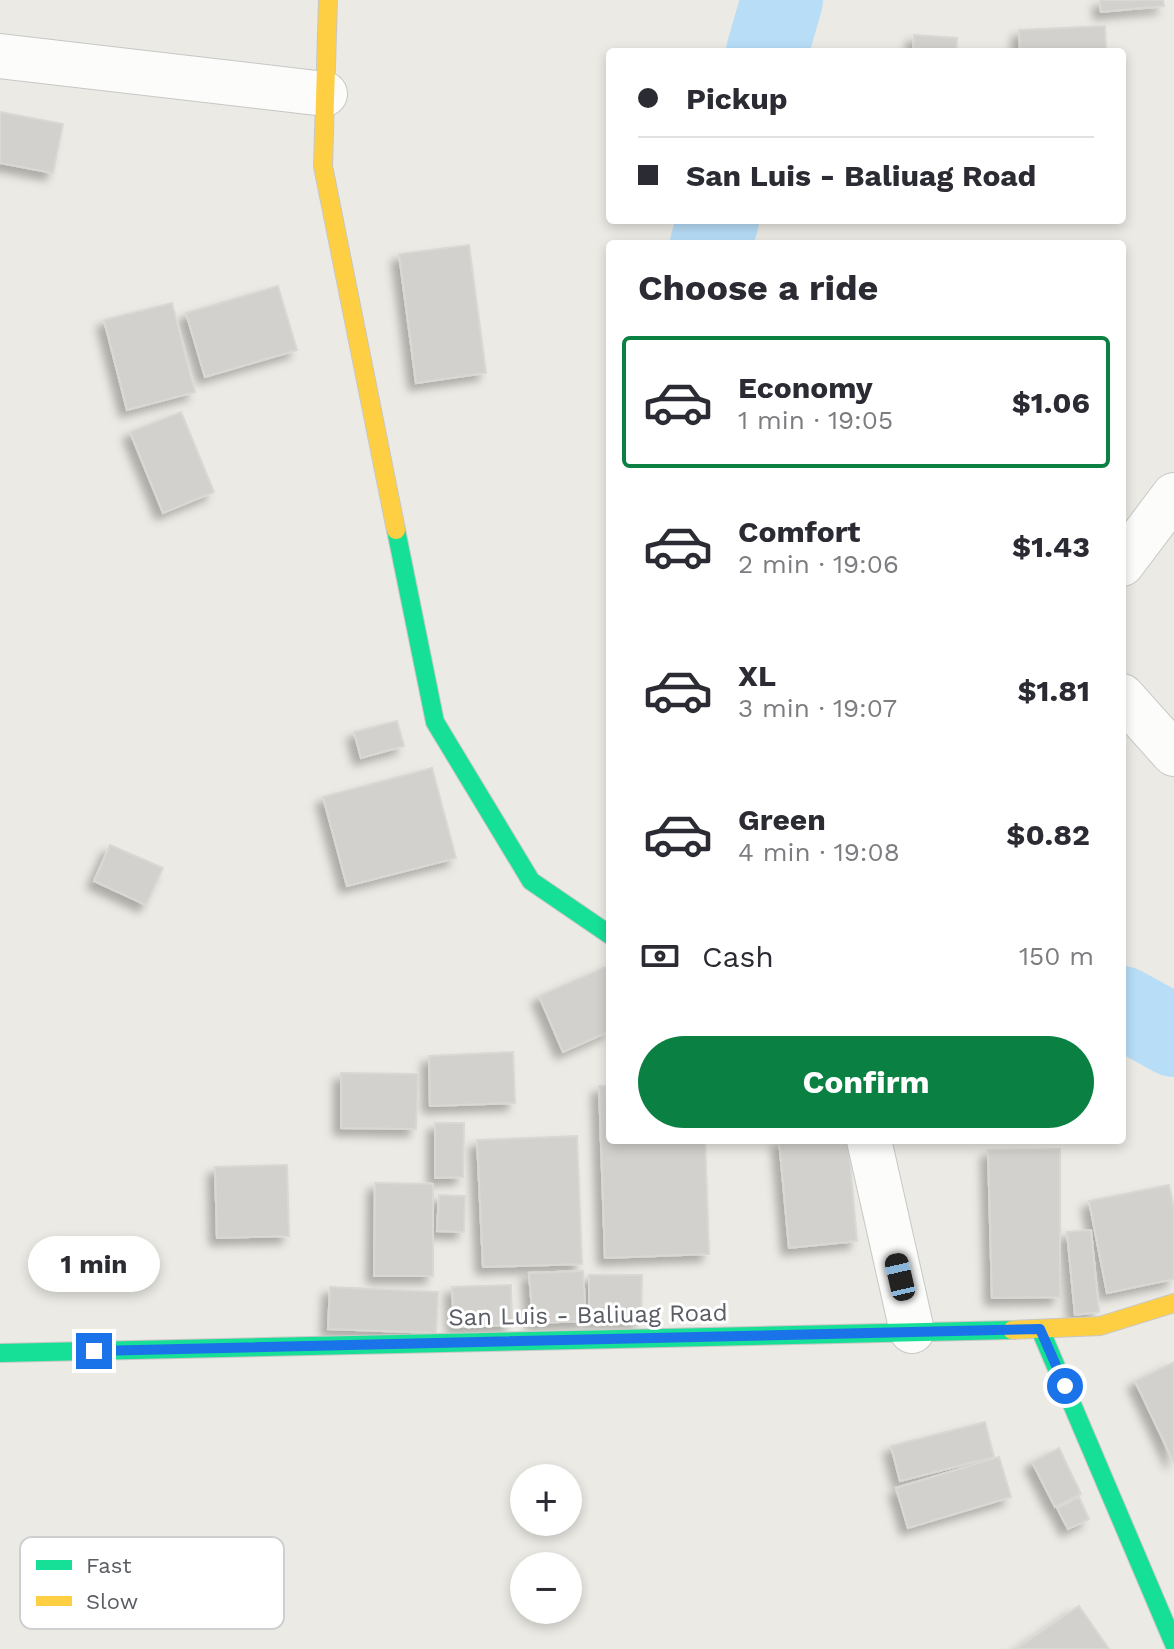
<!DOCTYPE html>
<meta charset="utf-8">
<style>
:root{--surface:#fff;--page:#f7f7f7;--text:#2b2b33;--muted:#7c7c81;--line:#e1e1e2;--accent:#0b8043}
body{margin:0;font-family:"Work Sans",sans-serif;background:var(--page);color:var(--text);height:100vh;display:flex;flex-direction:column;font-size:30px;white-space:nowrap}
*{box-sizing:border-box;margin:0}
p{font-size:26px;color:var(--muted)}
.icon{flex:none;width:44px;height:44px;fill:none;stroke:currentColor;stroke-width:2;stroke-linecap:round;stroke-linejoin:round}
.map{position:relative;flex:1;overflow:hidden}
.details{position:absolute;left:606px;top:240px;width:520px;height:904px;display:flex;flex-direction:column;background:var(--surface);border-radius:8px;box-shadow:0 4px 12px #0003}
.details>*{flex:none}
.top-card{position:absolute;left:606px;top:48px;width:520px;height:176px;border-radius:8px;box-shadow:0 4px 12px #0003;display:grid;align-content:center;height:176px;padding:0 32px;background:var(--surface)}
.buttons{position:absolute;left:510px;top:1464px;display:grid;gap:16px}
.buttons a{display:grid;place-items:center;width:72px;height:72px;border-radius:50%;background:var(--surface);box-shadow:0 4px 12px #0003;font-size:40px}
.end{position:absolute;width:36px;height:36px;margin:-18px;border:10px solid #1a73e8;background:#fff;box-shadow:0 0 0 4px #fff}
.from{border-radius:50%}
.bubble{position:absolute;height:56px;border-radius:28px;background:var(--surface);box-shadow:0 4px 12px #0003;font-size:26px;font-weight:700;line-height:56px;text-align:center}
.car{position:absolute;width:24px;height:48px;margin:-24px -12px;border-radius:10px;box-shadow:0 0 6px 2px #0007;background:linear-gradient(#222 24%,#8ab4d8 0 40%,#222 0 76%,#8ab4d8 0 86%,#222 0)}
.top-card b{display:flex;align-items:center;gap:28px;height:76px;font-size:30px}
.top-card b+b{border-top:2px solid var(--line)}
.top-card i{width:20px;height:20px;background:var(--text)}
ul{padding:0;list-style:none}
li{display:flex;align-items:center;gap:24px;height:132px;margin:0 16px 12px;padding:0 16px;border:4px solid transparent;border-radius:8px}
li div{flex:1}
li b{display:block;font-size:30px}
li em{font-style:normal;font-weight:700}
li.on{border-color:var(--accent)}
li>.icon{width:72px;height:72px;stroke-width:1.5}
h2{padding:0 32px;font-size:36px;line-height:96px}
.pay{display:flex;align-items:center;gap:20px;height:88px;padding:0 32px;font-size:30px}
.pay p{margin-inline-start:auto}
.action{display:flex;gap:16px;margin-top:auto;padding:16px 32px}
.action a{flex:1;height:92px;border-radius:48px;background:var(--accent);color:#fff;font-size:32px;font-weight:700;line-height:92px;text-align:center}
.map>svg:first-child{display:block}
</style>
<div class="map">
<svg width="1174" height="1649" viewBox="0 0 1174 1649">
<defs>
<filter id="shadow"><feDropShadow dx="-7" dy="7" stdDeviation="4" flood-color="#0004"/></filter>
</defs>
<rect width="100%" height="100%" fill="#ebeae4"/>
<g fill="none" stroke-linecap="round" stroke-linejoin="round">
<path stroke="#b7ddf7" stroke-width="82" d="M767 52 782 0
M711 244 718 220
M1122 1007 1174 1036"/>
</g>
<path fill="#d2d1cd" stroke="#dad8d4" stroke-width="2" filter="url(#shadow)" d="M1100 0H1163L1164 6 1101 12Z
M1105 26 1106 52H1020L1019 30Z
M914 35 957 38 956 52H913Z
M0 112 63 124 53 173 0 163Z
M469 245 486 373 416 383 399 254Z
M278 286 297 350 205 377 186 313Z
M172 303 195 392 127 410 104 320Z
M181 412 214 492 163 513 130 432Z
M397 721 404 746 361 758 354 732Z
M432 768 456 858 347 886 323 797Z
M110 845 163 868 146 905 94 881Z
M610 965V1031L563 1052 539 996Z
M513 1052 515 1103 430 1106 429 1056Z
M341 1073 418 1074 416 1129 341 1128Z
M599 1086H610V1140H705L709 1254 605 1258Z
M435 1123H464L463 1177 435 1178Z
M577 1136 582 1264 483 1267 477 1140Z
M779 1140H848L857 1241 789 1248Z
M1060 1149V1297L992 1298 988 1150Z
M287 1165 289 1236 217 1238 215 1167Z
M375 1183 433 1184V1276H374Z
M1169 1185 1174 1208V1279L1107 1293 1089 1201Z
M439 1195 465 1196 464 1232 437 1231Z
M1091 1230 1099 1312 1075 1315 1067 1232Z
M583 1271 586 1321 533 1323 529 1273Z
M589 1275H642L641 1321H589Z
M511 1285 512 1325 454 1327 452 1287Z
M330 1287 438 1292 436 1333 328 1329Z
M1174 1362V1463L1135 1381Z
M985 1422 994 1457 900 1481 891 1446Z
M1059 1448 1081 1494 1055 1507 1032 1462Z
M999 1457 1011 1497 908 1528 896 1488Z
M1079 1497 1089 1519 1068 1529 1057 1508Z
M1079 1606 1109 1649H1016Z"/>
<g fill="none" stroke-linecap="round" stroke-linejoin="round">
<g stroke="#c7c7c6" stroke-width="46">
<path id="street" d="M0 56 325 94
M1122 564 1174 495
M1122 696 1174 754
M869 1140 912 1331"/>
</g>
<g stroke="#c7c8c6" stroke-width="20">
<path id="fast" d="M396 530 435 722 531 881 610 935
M1040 1329 1174 1644
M0 1353 1012 1330"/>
</g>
<g stroke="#c7c8c6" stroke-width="20">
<path id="slow" d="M328 0 323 166 396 530
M1012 1330 1100 1326 1174 1303"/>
</g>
<use href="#street" stroke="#fcfcfb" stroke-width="44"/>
<use href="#fast" stroke="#16e098" stroke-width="18"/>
<use href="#slow" stroke="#ffcf43" stroke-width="18"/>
</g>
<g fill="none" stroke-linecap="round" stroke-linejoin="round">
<path stroke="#1a73e8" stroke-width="10" d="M94 1351 1040 1329 1065 1386"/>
</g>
<g text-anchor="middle" stroke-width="6" stroke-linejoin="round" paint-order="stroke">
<g font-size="24" fill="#5a5e64" stroke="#fff">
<text transform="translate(588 1315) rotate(-1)" y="8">San Luis - Baliuag Road</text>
</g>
</g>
<rect x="20" y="1537" width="264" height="92" rx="12" fill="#fff" stroke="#cecfd0" stroke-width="2"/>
<rect x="36" y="1560" width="36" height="10" fill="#16e098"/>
<rect x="36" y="1596" width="36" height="10" fill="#ffcf43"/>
<g font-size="22" fill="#5a5e64">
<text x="86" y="1573">Fast</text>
<text x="86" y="1609">Slow</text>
</g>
</svg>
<div class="buttons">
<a>+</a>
<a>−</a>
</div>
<i class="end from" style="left:1065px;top:1386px"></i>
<i class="end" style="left:94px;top:1351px"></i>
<div class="bubble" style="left:28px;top:1236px;width:132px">1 min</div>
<i class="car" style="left:900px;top:1277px;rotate:347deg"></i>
<div class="top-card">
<b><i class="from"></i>Pickup</b>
<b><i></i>San Luis - Baliuag Road</b>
</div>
<section class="details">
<h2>Choose a ride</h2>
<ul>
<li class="on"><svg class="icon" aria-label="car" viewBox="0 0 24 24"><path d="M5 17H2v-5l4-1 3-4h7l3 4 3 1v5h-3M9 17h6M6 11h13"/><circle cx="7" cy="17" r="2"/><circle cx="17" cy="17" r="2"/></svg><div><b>Economy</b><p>1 min · 19:05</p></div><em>$1.06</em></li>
<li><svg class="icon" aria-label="car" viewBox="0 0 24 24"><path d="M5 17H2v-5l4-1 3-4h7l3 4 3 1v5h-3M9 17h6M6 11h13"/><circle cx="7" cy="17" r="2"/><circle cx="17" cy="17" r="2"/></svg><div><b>Comfort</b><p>2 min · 19:06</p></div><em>$1.43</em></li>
<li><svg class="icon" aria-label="car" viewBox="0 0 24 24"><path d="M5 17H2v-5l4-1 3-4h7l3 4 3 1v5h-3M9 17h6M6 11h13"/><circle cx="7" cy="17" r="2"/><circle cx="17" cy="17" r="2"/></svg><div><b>XL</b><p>3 min · 19:07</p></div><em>$1.81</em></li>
<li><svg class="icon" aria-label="car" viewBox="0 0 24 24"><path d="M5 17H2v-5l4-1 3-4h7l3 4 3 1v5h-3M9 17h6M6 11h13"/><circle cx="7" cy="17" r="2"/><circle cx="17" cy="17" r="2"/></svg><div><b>Green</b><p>4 min · 19:08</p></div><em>$0.82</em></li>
</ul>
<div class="pay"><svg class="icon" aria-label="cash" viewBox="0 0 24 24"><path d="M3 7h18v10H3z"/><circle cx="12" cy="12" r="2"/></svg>Cash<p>150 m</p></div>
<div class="action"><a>Confirm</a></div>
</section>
</div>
